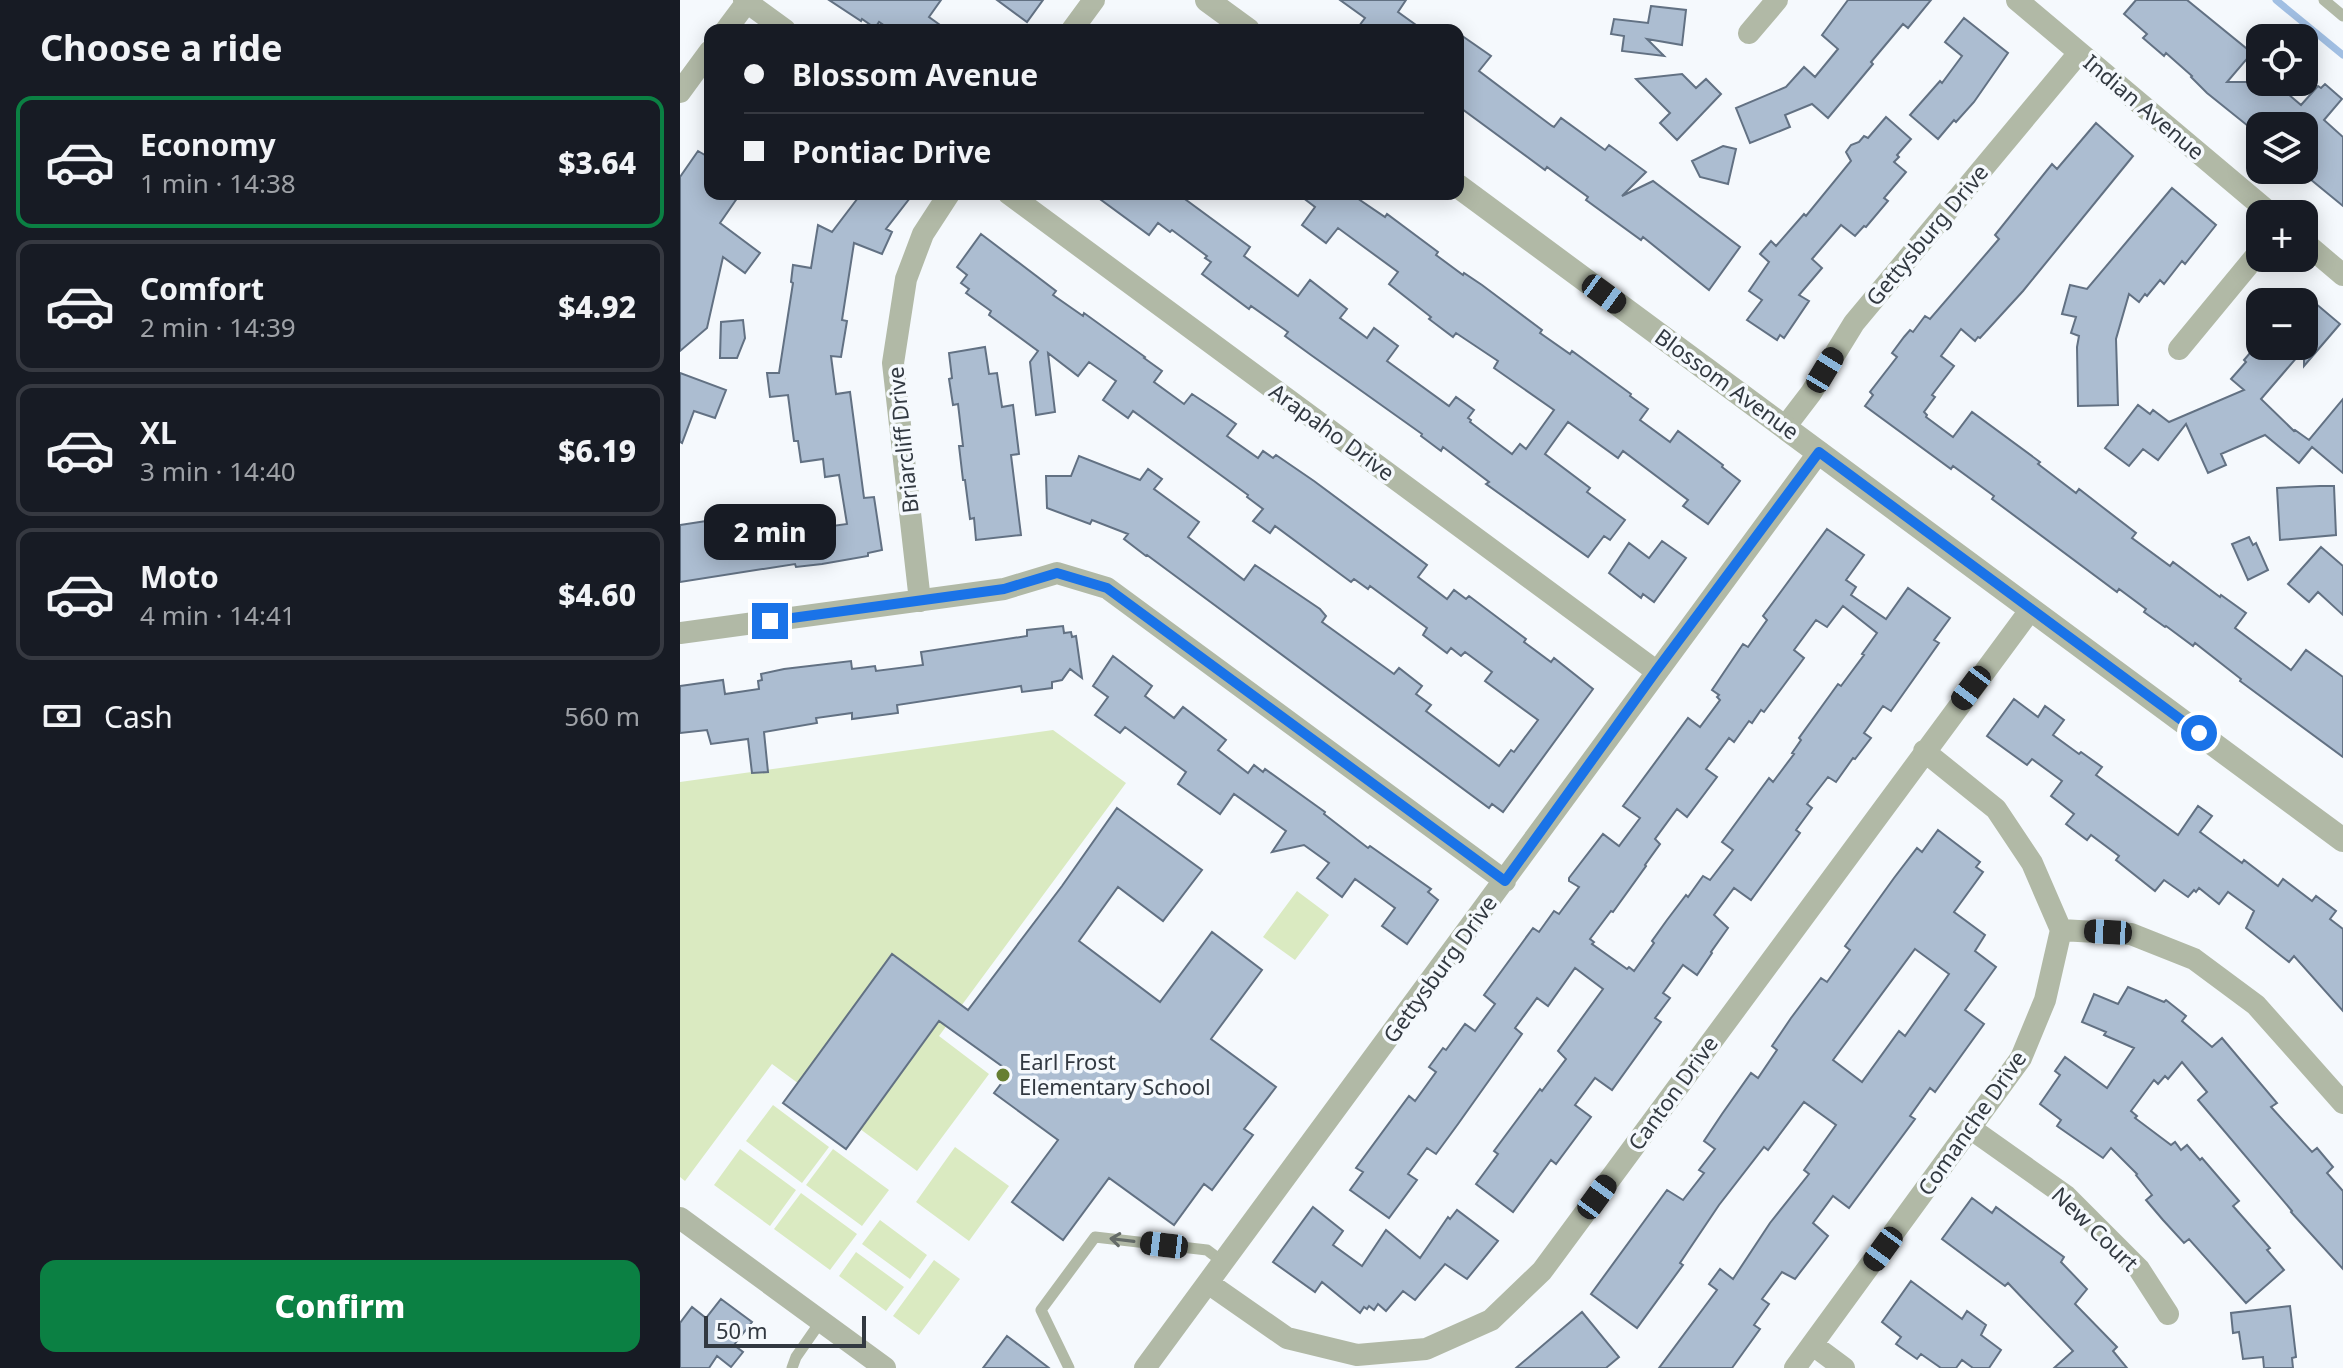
<!DOCTYPE html>
<meta charset="utf-8">
<style>
:root{--surface:#171b24;--page:#242831;--text:#f1f3f6;--muted:#9ea1a6;--line:#363941;--accent:#0b8043}
body{margin:0;font-family:"Noto Sans",sans-serif;background:var(--page);color:var(--text);height:100vh;display:flex;flex-direction:column;font-size:30px;white-space:nowrap}
*{box-sizing:border-box;margin:0}
p{font-size:26px;color:var(--muted)}
.icon{flex:none;width:44px;height:44px;fill:none;stroke:currentColor;stroke-width:2;stroke-linecap:round;stroke-linejoin:round}
.map{position:relative;flex:1;overflow:hidden}
.side{display:flex;flex-direction:column;background:var(--surface);width:680px}
.side>*{flex:none}
.banner{position:absolute;left:24px;top:24px;width:760px;height:176px;border-radius:16px;box-shadow:0 4px 20px #0003;display:grid;align-content:center;height:176px;padding:0 40px;background:var(--surface)}
.controls{position:absolute;left:1566px;top:24px;display:grid;gap:16px}
.controls a{display:grid;place-items:center;width:72px;height:72px;border-radius:16px;background:var(--surface);box-shadow:0 4px 20px #0003;font-size:40px}
.scale{position:absolute;left:24px;bottom:20px;width:162px;box-sizing:border-box;padding-left:8px;border:4px solid #323941;border-top:0;font-size:22px;line-height:28px;white-space:nowrap;color:#323941;-webkit-text-stroke:6px #f5f9fd;paint-order:stroke}
.end{position:absolute;width:36px;height:36px;margin:-18px;border:10px solid #1a73e8;background:#fff;box-shadow:0 0 0 4px #fff}
.from{border-radius:50%}
.bubble{position:absolute;height:56px;border-radius:16px;background:var(--surface);box-shadow:0 4px 20px #0003;font-size:26px;font-weight:800;line-height:56px;text-align:center}
.car{position:absolute;width:24px;height:48px;margin:-24px -12px;border-radius:10px;box-shadow:0 0 6px 2px #0007;background:linear-gradient(#222 24%,#8ab4d8 0 40%,#222 0 76%,#8ab4d8 0 86%,#222 0)}
.banner b{display:flex;align-items:center;gap:28px;height:76px;font-size:30px}
.banner b+b{border-top:2px solid var(--line)}
.banner i{width:20px;height:20px;background:var(--text)}
ul{padding:0;list-style:none}
li{display:flex;align-items:center;gap:24px;height:132px;margin:0 16px 12px;padding:0 24px;border:4px solid var(--line);border-radius:16px}
li div{flex:1}
li b{display:block;font-size:30px}
li em{font-style:normal;font-weight:800}
li.selected{border-color:var(--accent)}
li>.icon{width:72px;height:72px;stroke-width:1.5}
h2{padding:0 40px;font-size:36px;line-height:96px}
.pay{display:flex;align-items:center;gap:20px;height:88px;padding:0 40px;font-size:30px}
.pay p{margin-inline-start:auto}
.action{display:flex;gap:16px;margin-top:auto;padding:16px 40px}
.action a{flex:1;height:92px;border-radius:16px;background:var(--accent);color:#fff;font-size:32px;font-weight:800;line-height:92px;text-align:center}
main{display:flex;flex:1;min-height:0}
.map>svg:first-child{display:block}
</style>
<main>
<section class="side">
<h2>Choose a ride</h2>
<ul>
<li class="selected"><svg class="icon" aria-label="car" viewBox="0 0 24 24"><path d="M5 17H2v-5l4-1 3-4h7l3 4 3 1v5h-3M9 17h6M6 11h13"/><circle cx="7" cy="17" r="2"/><circle cx="17" cy="17" r="2"/></svg><div><b>Economy</b><p>1 min · 14:38</p></div><em>$3.64</em></li>
<li><svg class="icon" aria-label="car" viewBox="0 0 24 24"><path d="M5 17H2v-5l4-1 3-4h7l3 4 3 1v5h-3M9 17h6M6 11h13"/><circle cx="7" cy="17" r="2"/><circle cx="17" cy="17" r="2"/></svg><div><b>Comfort</b><p>2 min · 14:39</p></div><em>$4.92</em></li>
<li><svg class="icon" aria-label="car" viewBox="0 0 24 24"><path d="M5 17H2v-5l4-1 3-4h7l3 4 3 1v5h-3M9 17h6M6 11h13"/><circle cx="7" cy="17" r="2"/><circle cx="17" cy="17" r="2"/></svg><div><b>XL</b><p>3 min · 14:40</p></div><em>$6.19</em></li>
<li><svg class="icon" aria-label="car" viewBox="0 0 24 24"><path d="M5 17H2v-5l4-1 3-4h7l3 4 3 1v5h-3M9 17h6M6 11h13"/><circle cx="7" cy="17" r="2"/><circle cx="17" cy="17" r="2"/></svg><div><b>Moto</b><p>4 min · 14:41</p></div><em>$4.60</em></li>
</ul>
<div class="pay"><svg class="icon" aria-label="cash" viewBox="0 0 24 24"><path d="M3 7h18v10H3z"/><circle cx="12" cy="12" r="2"/></svg>Cash<p>560 m</p></div>
<div class="action"><a>Confirm</a></div>
</section>
<div class="map">
<svg width="1663" height="1368" viewBox="0 0 1663 1368">
<rect width="100%" height="100%" fill="#f5f9fd"/>
<path fill="#daeac1" d="M373 730 446 783 259 1036 309 1074 237 1171 92 1064 5 1181 0 1177V782Z
M617 891 649 915 615 960 583 937Z
M93 1105 149 1147 122 1183 66 1141Z
M275 1147 329 1186 289 1241 236 1202Z
M60 1149 116 1190 90 1226 34 1185Z
M153 1149 209 1190 182 1226 126 1185Z
M121 1193 177 1234 150 1270 94 1229Z
M200 1220 247 1255 230 1279 182 1244Z
M176 1252 224 1287 206 1311 159 1276Z
M254 1260 280 1279 239 1335 213 1316Z"/>
<g fill="none" stroke-linecap="round" stroke-linejoin="round">
<path stroke="#a1bfe3" stroke-width="7" d="M1596 0 1663 55"/>
</g>
<path fill="#acbdd1" stroke="#627183" stroke-width="2" fill-rule="evenodd" d="M149 0H261L249 17 267 30H211L199 22 195 28 182 19 181 21Z
M317 0H363L347 22Z
M660 0H726L718 12 743 30H676L685 18Z
M1168 0H1251L1228 28 1223 24 1191 62 1193 64 1148 118 1132 104 1105 115 1110 127 1070 143 1056 108 1106 87 1124 67 1135 77 1158 49 1142 35Z
M1456 0H1507L1572 53 1547 82H1594L1621 105 1638 86 1641 88 1645 84 1662 99 1644 120 1663 137V206L1624 174V126H1577L1573 130 1527 93 1511 77 1512 76 1486 53 1484 56 1463 38 1467 34 1444 14Z
M971 6 1006 10 1002 45 967 39 984 56 942 51 944 36 931 34 934 19 968 23Z
M1284 18 1328 53 1294 102 1276 122 1274 120 1258 139 1230 115 1260 81 1262 83 1282 56 1265 42Z
M778 33 811 56 799 71 872 126 874 127 881 118 925 150 929 145 966 172 942 196 973 181 1060 247 1029 290 963 237 961 240 906 200 908 197 867 167 865 170 778 106Z
M1002 74 1016 88 1026 79 1041 94 997 140 980 123 990 113 956 79Z
M1206 117 1231 139 1217 155 1219 157 1214 162 1226 172 1204 198 1208 201 1186 227 1184 226 1175 236 1161 225 1132 259 1142 268 1119 295 1129 301 1104 338 1100 335 1097 340 1067 320 1082 300 1069 291 1089 262 1080 254 1091 241 1096 246 1124 214 1126 216 1171 161 1166 152 1171 145 1179 142 1184 136 1188 138Z
M1416 123 1453 156 1343 291 1300 338 1298 337 1295 341 1281 329 1261 356 1274 366 1252 395 1255 397 1244 412 1247 415 1246 417 1273 437 1292 412 1360 462 1358 464 1396 493 1399 489 1421 506 1456 533 1452 538 1490 566 1493 562 1540 597 1541 595 1566 613 1555 628 1611 670 1626 650 1663 677V757L1560 681 1561 679 1515 643 1513 646 1486 626 1485 627 1464 612 1466 609 1439 589 1437 592 1312 499 1314 496 1273 466 1271 469 1185 406 1193 395 1190 392 1217 357 1212 353 1224 337 1230 330 1233 332 1245 316 1250 319 1319 239 1315 235 1372 164 1377 169Z
M1043 146 1056 149 1048 184 1020 177 1012 161Z
M18 151 30 158V194H60L40 223 80 253 65 273 43 257 27 328 0 351V177Z
M1492 188 1536 225 1505 264 1502 261 1484 284 1480 280 1467 296 1465 294 1459 302 1449 294 1436 339 1438 405 1398 406 1397 347 1399 336 1391 333 1396 317 1382 314 1390 285 1407 289Z
M181 194H233L206 229 212 232 202 254 174 243 162 320 167 321 161 357 151 356 156 394 170 392 184 498 194 497 202 550 188 553V556L142 564 116 567 115 564 0 582V525L79 513 80 520 129 513 131 529 167 524 159 475 145 477 143 459 121 462 118 441H114L108 395 90 397 87 373H99L113 283 111 282 113 265 131 268 138 225 152 232Z
M413 194H498L570 247 564 256 618 296 630 280 667 309 660 318 687 338 694 328 718 346 707 361 769 406 776 397 794 410 788 418 791 420 790 422 816 442 832 454 840 444 846 449 874 410 814 368 818 361 776 333 773 337 749 319 751 317 709 284 718 272 658 228 646 243 622 225 635 207 618 194H671L705 217 707 214 758 252 756 255 783 275 784 273 802 285 862 330 860 333 890 354 892 351 951 394 950 396 968 409 960 420 990 442 998 431 1043 465 1042 467 1060 481 1028 524 1003 506 1008 500 943 451 938 458 888 422 865 454 910 488 907 492 945 520 930 540 924 536 908 557 806 484 809 482 763 447 761 451 741 436 742 434 631 355 605 336 608 332 571 306 569 309 522 274 531 262 525 258 527 256 492 230 490 232 478 223 469 235Z
M301 234 376 291 373 295 403 316 404 313 465 357 464 358 482 371 474 382 504 404 512 394 536 410 556 424 547 436 578 458 583 451 593 458 596 455 634 481 747 565 738 577 767 599 774 590 786 599 789 596 846 639 844 642 871 662 874 658 913 689 823 812 812 804 809 808 467 555 466 556 444 539 448 534 412 520 410 524 367 508 366 476H391L399 456 460 480 468 469 482 479 474 489 519 522 508 537 564 580 575 565 640 609 646 616 642 622 714 674 719 668 742 686 736 694 751 705 746 711 819 766 831 750 834 752 858 720 805 681 812 672 785 652 781 656 771 648 767 653 743 635 747 628 690 586 688 589 674 579 671 582 595 526 590 533 573 521 583 509 567 497 568 495 453 411 448 418 423 400 436 381 409 362 398 376 368 353 375 412 356 415 350 362 358 351 309 315 311 311 286 293 289 289 281 283 287 275 277 267Z
M1635 303 1660 324 1624 366V349L1581 399 1614 431 1615 430 1629 440 1663 399V473L1632 447 1619 463 1585 435 1541 454 1546 465 1528 473 1506 424 1478 460 1463 449 1449 466 1425 448 1458 405 1470 414 1473 410 1489 422 1564 390 1551 379 1566 362 1564 360 1576 346H1624V316Z
M63 320 65 338 57 358H40L41 322Z
M305 347 309 374 317 373 322 407 333 405 339 454 331 455 341 535 296 540 294 518 290 519 285 480H283L279 446H283L278 404 273 405 269 379 272 378 269 353Z
M0 373 46 390 35 418 14 411 2 443 0 442Z
M1640 486H1654L1656 535 1600 540 1597 488Z
M1147 529 1184 555 1166 580 1176 587 1171 595 1206 619 1228 588 1270 618 1254 640 1259 643 1211 711 1203 706 1184 733 1191 738 1175 759 1173 758 1156 782 1148 777 1127 804 1132 808 1116 830 1120 833 1071 900 1054 888 1034 915 1048 928 1031 952 1032 953 1017 975 1003 965 983 993 990 998 975 1018 981 1022 932 1090 915 1078 895 1105 911 1117 876 1164 871 1160 833 1212 796 1184 818 1154 814 1151 860 1089 862 1091 886 1059 878 1051 923 989 895 968 868 1006 857 998 835 1028 842 1034 778 1124 756 1154 747 1148 728 1174 737 1180 709 1218 670 1190 683 1172 676 1168 729 1096 735 1101 756 1072 749 1067 763 1048 766 1050 785 1024 795 1031 815 1004 804 995 853 928 859 932 874 911 879 914 899 887 889 881V878L923 834 939 846 960 818 943 806 1008 718 1020 727 1040 700 1037 697 1039 695 1032 690 1063 644 1068 647 1087 620 1083 616ZM1163 606 1197 633 1182 654 1184 655 1161 686 1158 684 1119 738 1121 740 1112 753 1114 754 1093 782 1089 778 1042 842 1053 850 1030 880 1023 876 1008 897 1006 895 987 920 972 941 974 943 954 971 949 967 947 969 912 944 914 942 910 939 931 911 933 912 966 866 965 865 980 844 975 839 997 809 1007 817 1037 777 1026 769 1049 738 1054 742 1069 721 1072 723 1081 710 1084 712 1124 658 1114 650 1136 620 1147 627Z
M1569 537 1573 545 1576 543 1588 570 1568 580 1552 544Z
M982 541 1006 558 974 602 963 594 961 598 929 573 949 543 969 558Z
M1641 547 1663 566V615L1638 592 1629 602 1608 584Z
M383 626 384 633 391 632 392 637 396 636 402 678 390 669 382 680 372 682V688L342 692 341 686 217 705 218 713 172 719V713L136 718 137 723 84 732 88 772 72 773 68 739 31 744 27 730 0 733V686L43 680 45 694 79 689 78 681 82 680 81 674 104 669 171 661 172 669 195 666 196 671 243 665 241 652 347 636V630Z
M433 656 472 686 465 696 494 718 503 707 546 740 538 750 568 773 574 765 583 772 585 769 645 812 644 814 688 848 690 846 751 889 748 892 758 900 727 944 702 926 715 908 700 897 675 879 662 897 637 878 649 863 624 845 592 852 606 831 554 794 540 814 498 784 506 772 445 727 440 733 415 715 428 697 413 686Z
M1334 699 1358 717 1365 706 1384 720 1373 735 1399 754 1401 752 1422 767 1416 775 1498 835 1518 806 1532 816 1520 832 1562 863 1564 860 1598 886 1603 879 1632 901 1636 896 1656 911 1650 919 1663 929V1011L1614 956 1609 962 1566 928 1574 911 1548 892 1539 904 1519 888 1516 892 1514 890 1508 897 1484 880 1475 891 1436 860 1439 856 1411 835 1407 840 1386 824 1394 814 1371 796 1382 781 1352 759 1347 765 1307 736Z
M437 808 522 870 483 921 438 887 399 941 480 1002 532 932 582 970 531 1039 596 1087 564 1129 573 1135 532 1190 524 1184 494 1225 429 1178 383 1240 332 1202 378 1140 314 1093 330 1072 259 1021 166 1149 103 1103 212 954 288 1010 382 886Z
M1258 830 1300 862 1296 867 1303 872 1274 912 1305 935 1295 951 1316 967 1285 1010 1304 1024 1255 1092 1250 1088 1230 1116 1235 1119 1169 1208 1153 1196 1133 1223 1148 1236 1115 1279 1102 1272 1082 1299 1089 1304 1074 1325 1080 1329 1052 1368H979L1037 1290 1029 1284 1040 1269 1053 1279 1090 1223 1129 1174 1124 1170 1156 1125 1124 1102 1088 1150 1084 1147 1039 1205 1000 1263 1003 1265 957 1328 911 1294 987 1190 1003 1200 1024 1173 1019 1170 1035 1149 1024 1141 1042 1114 1071 1073 1078 1078 1097 1050 1092 1046 1111 1018 1141 978 1147 982 1170 950 1165 946 1214 878 1237 848 1242 852ZM1235 949 1269 974 1225 1036 1219 1031 1182 1082 1153 1060Z
M1448 987 1484 1002 1486 1000 1506 1016 1502 1021 1532 1047 1542 1038 1597 1103 1591 1107 1632 1152 1637 1148 1653 1167 1647 1173 1663 1191V1269L1611 1212 1612 1211 1518 1100 1527 1092 1502 1062 1488 1079 1485 1076 1478 1084 1474 1080 1451 1111 1457 1116 1455 1118 1491 1145 1495 1142 1501 1150 1507 1145 1520 1160 1522 1158 1559 1201 1553 1206 1590 1248 1587 1250 1604 1270 1566 1303 1509 1239 1504 1243 1483 1220 1466 1200 1472 1195 1456 1175 1457 1174 1431 1148 1423 1158 1377 1126 1381 1120 1360 1104 1380 1075 1375 1071 1385 1057 1427 1088 1454 1048 1424 1035 1426 1032 1402 1022 1414 994 1438 1004Z
M1292 1198 1312 1213 1316 1207 1384 1257 1381 1262 1407 1289 1395 1304 1437 1347 1433 1351 1447 1368H1374L1393 1351 1328 1283 1325 1286 1262 1239Z
M633 1207 663 1231 653 1245 682 1266 706 1230 740 1258 768 1217 770 1219 777 1210 818 1241 787 1279 765 1264 735 1300 723 1291 706 1311 698 1304 694 1310 689 1306 687 1309 684 1307 680 1313 642 1282 635 1292 593 1262Z
M1231 1281 1282 1319 1287 1311 1306 1325 1301 1335 1321 1350 1309 1368H1293L1282 1360 1276 1368H1261L1241 1354 1237 1359 1216 1344 1221 1337 1202 1322Z
M41 1299 72 1322 54 1345 63 1352 51 1367 37 1356 29 1368H0V1323L12 1307 26 1318Z
M1610 1306 1616 1357 1612 1358 1613 1368H1584L1583 1357 1563 1359 1559 1332 1553 1333 1551 1313Z
M902 1312 939 1357 926 1368H836Z
M327 1336 369 1368H303Z"/>
<g fill="none" stroke-linecap="round" stroke-linejoin="round">
<path stroke="#b1b9a6" stroke-width="11" d="M1644 0 1663 16
M112 1368 116 1357 141 1321
M389 1368 361 1310 415 1237 527 1250 543 1262"/>
<path stroke="#b1b9a6" stroke-width="22" d="M64 0 105 30
M1337 0 1591 214
M46 30 67 2
M392 30 414 0
M1069 33 1097 0
M0 92 30 51
M329 194 976 671
M1624 242 1663 275
M1499 349 1580 251
M1105 427 1131 393 1174 323 1399 53
M240 601 213 363 226 279 243 234 269 194
M0 633 324 589 377 573 427 588 825 881
M1381 930 1451 934 1514 959 1576 1005 1663 1103
M1290 1128 1386 1196 1459 1269 1488 1314
M0 1218 205 1368
M528 1283 607 1338 677 1355 746 1349 811 1320 862 1271 1351 609
M1133 1345 1164 1368
M465 1368C689 1062 914 757 1139 452
M1115 1368 1341 1058 1365 1000 1381 930 1352 863 1316 809 1244 751"/>
<path stroke="#b1b9a6" stroke-width="24" d="M527 0 568 30
M778 186 1663 840"/>
</g>
<defs><path id="oneway-shaft" d="M-6 0H5M1.5-3L5.5 0L1.5 3" fill="none" stroke-width="1.6" stroke-linecap="round" stroke-linejoin="round" transform="scale(2)"/></defs>
<use stroke="#656c69" href="#oneway-shaft" transform="translate(442 1240) rotate(-173)"/>
<g fill="none" stroke-linecap="round" stroke-linejoin="round">
<path stroke="#1a73e8" stroke-width="10" d="M90 621 324 589 377 573 427 588 825 881 976 671 1139 452 1519 733"/>
</g>
<circle fill="#667f32" stroke="#f5f9fd" stroke-width="3" cx="323" cy="1075" r="8"/>
<g text-anchor="middle" stroke-width="7" stroke-linejoin="round" paint-order="stroke">
<g font-size="22" fill="#323941" stroke="#f5f9fd">
<text transform="translate(1464 107) rotate(40)" y="8">Indian Avenue</text>
<text transform="translate(1247 235) rotate(-50)" y="8">Gettysburg Drive</text>
<text transform="translate(1047 384) rotate(36)" y="8">Blossom Avenue</text>
<text transform="translate(652 432) rotate(36)" y="8">Arapaho Drive</text>
<text transform="translate(223 440) rotate(-96)" y="8">Briarcliff Drive</text>
<text transform="translate(760 969) rotate(-54)" y="8">Gettysburg Drive</text>
<text transform="translate(993 1093) rotate(-54)" y="8">Canton Drive</text>
<text transform="translate(1292 1123) rotate(-55)" y="8">Comanche Drive</text>
<text transform="translate(1415 1229) rotate(44)" y="8">New Court</text>
</g>
<g font-size="22" fill="#323941" stroke="#f5f9fd" text-anchor="start">
<text x="339" y="1070">Earl Frost<tspan x="339" dy="25">Elementary School</tspan></text>
</g>
</g>
</svg>
<div class="controls">
<a><svg class="icon" aria-label="locate" viewBox="0 0 24 24"><circle cx="12" cy="12" r="6"/><path d="M12 2v4M12 18v4M2 12h4M18 12h4"/></svg></a>
<a><svg class="icon" aria-label="layers" viewBox="0 0 24 24"><path d="M12 4l9 5-9 5-9-5zM3 14l9 5 9-5"/></svg></a>
<a>+</a>
<a>−</a>
</div>
<div class="scale">50 m</div>
<i class="end from" style="left:1519px;top:733px"></i>
<i class="end" style="left:90px;top:621px"></i>
<div class="bubble" style="left:24px;top:504px;width:132px">2 min</div>
<i class="car" style="left:924px;top:294px;rotate:126deg"></i>
<i class="car" style="left:1145px;top:370px;rotate:31deg"></i>
<i class="car" style="left:1291px;top:688px;rotate:217deg"></i>
<i class="car" style="left:1428px;top:932px;rotate:273deg"></i>
<i class="car" style="left:917px;top:1197px;rotate:36deg"></i>
<i class="car" style="left:484px;top:1245px;rotate:277deg"></i>
<i class="car" style="left:1203px;top:1249px;rotate:216deg"></i>
<div class="banner">
<b><i class="from"></i>Blossom Avenue</b>
<b><i></i>Pontiac Drive</b>
</div>
</div>
</main>
